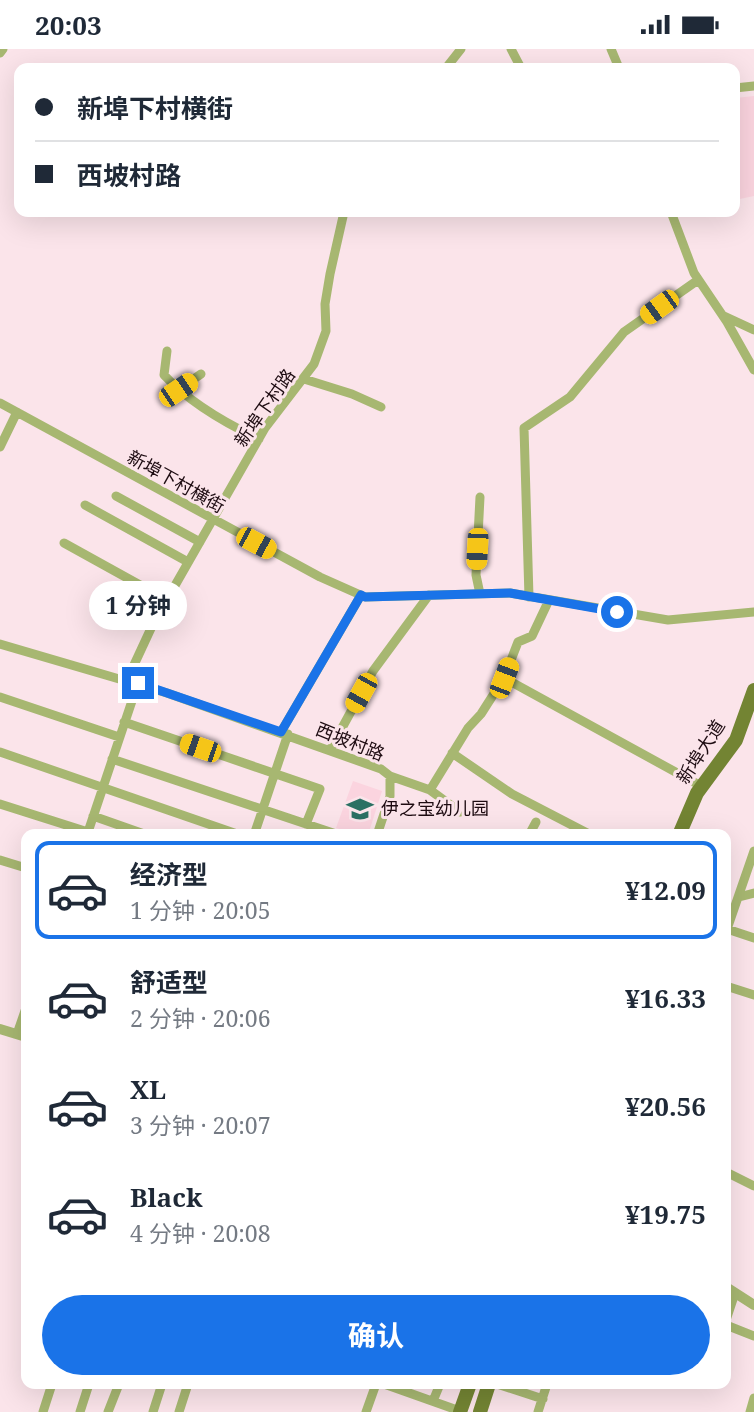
<!DOCTYPE html>
<html lang="zh">
<meta charset="utf-8">
<style>
:root{--surface:#fff;--page:#f2f2f3;--text:#1f2937;--muted:#747a83;--line:#e0e1e3;--accent:#1a73e8}
body{margin:0;font-family:"Noto Serif","Noto Sans SC",serif;background:var(--page);color:var(--text);height:100vh;display:flex;flex-direction:column;font-size:26px;white-space:nowrap}
*{box-sizing:border-box;margin:0}
p{font-size:23px;color:var(--muted)}
.icon{flex:none;width:38px;height:38px;fill:none;stroke:currentColor;stroke-width:2;stroke-linecap:round;stroke-linejoin:round}
.map{position:relative;flex:1;overflow:hidden}
.drawer{position:absolute;left:21px;top:780px;width:710px;height:560px;display:flex;flex-direction:column;background:var(--surface);border-radius:14px;box-shadow:0 7px 28px #0002}
.drawer>*{flex:none}
.guide{position:absolute;left:14px;top:14px;width:726px;height:154px;border-radius:14px;box-shadow:0 7px 28px #0002;display:grid;align-content:center;height:154px;padding:0 21px;background:var(--surface)}
.end{position:absolute;width:32px;height:32px;margin:-16px;border:9px solid #1a73e8;background:#fff;box-shadow:0 0 0 4px #fff}
.from{border-radius:50%}
.bubble{position:absolute;height:49px;border-radius:24px;background:var(--surface);box-shadow:0 7px 28px #0002;font-size:23px;font-weight:700;line-height:49px;text-align:center}
.car{position:absolute;width:21px;height:42px;margin:-21px -10px;border-radius:9px;box-shadow:0 0 5px 2px #0007;background:linear-gradient(#f5c518 24%,#345 0 40%,#f5c518 0 76%,#345 0 86%,#f5c518 0)}
.guide b{display:flex;align-items:center;gap:24px;height:66px;font-size:26px}
.guide b+b{border-top:2px solid var(--line)}
.guide i{width:18px;height:18px;background:var(--text)}
ul{padding:12px 0 0;list-style:none}
li{display:flex;align-items:center;gap:21px;height:98px;margin:0 14px 10px;padding:0 7px;border:4px solid transparent;border-radius:14px}
li div{flex:1}
li b{display:block;font-size:26px}
li em{font-style:normal;font-weight:700}
li.on{border-color:var(--accent)}
li>.icon{width:63px;height:63px;stroke-width:1.5}
.primary-button{display:flex;gap:14px;margin-top:auto;padding:14px 21px}
.primary-button a{flex:1;height:80px;border-radius:42px;background:var(--accent);color:#fff;font-size:28px;font-weight:700;line-height:80px;text-align:center}
.status{display:flex;justify-content:space-between;align-items:center;height:49px;padding:0 35px;background:var(--surface);direction:ltr}
.status svg{height:19px;fill:currentColor}
.map>svg:first-child{display:block}
</style>
<div class="status"><b>20:03</b><svg viewBox="0 0 49 12"><path d="M0 12V9h3v3zM5 12V6h3v6zM10 12V3h3v9zM15 12V0h3v12zM26 1h20v11H26zM47 4h2v5h-2z"/></svg></div>
<div class="map">
<svg width="754" height="1363" viewBox="0 0 754 1363">
<rect width="100%" height="100%" fill="#fbe4ea"/>
<path fill="#fbd4df" d="M754 47V147L735 151V49Z
M353 732 382 742 368 786H359L336 779Z"/>
<g fill="none" stroke-linecap="round" stroke-linejoin="round">
<path stroke="#a7b771" stroke-width="9" d="M511 0 521 19
M611 0 619 19
M0 4 3 0
M446 19 461 0
M735 39 754 37
M671 163 694 224 727 273 754 321
M724 267 754 281
M167 302 164 326C189 353 225 374 259 390
M304 330 352 345 381 358
M178 341 201 325
M0 354 320 528 365 548 510 544 668 571 754 563
M0 398 17 363
M116 447 200 493
M480 448 476 526 480 545
M85 456 188 513
M64 494 167 551
M529 548 524 379 570 348 624 283 698 231
M0 595 167 644 381 720 390 727V747L377 786
M504 629 701 737
M127 631 153 575 265 379 314 315 326 282 325 255 330 225 344 163
M0 648 119 688
M124 673 320 740 306 775
M281 683 361 546
M330 701 373 622 429 546
M0 703 240 786
M452 704 512 745 591 786
M112 710 339 786
M390 727 430 741 468 679 481 665 504 629 518 593 532 587 549 551
M430 741 460 763
M0 755 88 783
M93 767 147 786
M87 786 138 634
M254 786 288 685
M529 786 536 773
M0 811 26 819
M739 848 754 844
M727 880 754 889
M726 883 754 802
M726 937 754 946
M17 985 26 959
M726 1123 754 1137
M726 1271 735 1244
M726 1276 754 1287
M384 1335 460 1362
M497 1335 543 1350
M433 1352 440 1335
M43 1363 52 1335
M80 1363 89 1335
M108 1363 119 1335
M153 1363 162 1335
M179 1363 188 1335
M366 1363 376 1335
M538 1363 547 1335
M750 1363 754 1349"/>
<path stroke="#a7b771" stroke-width="10" d="M0 980 26 988
M726 1238 754 1256"/>
<path stroke="#738433" stroke-width="14" d="M679 786 697 744 736 691 754 641
M460 1363 470 1335
M480 1363 489 1335"/>
</g>
<g fill="none" stroke-linecap="round" stroke-linejoin="round">
<path stroke="#1a73e8" stroke-width="9" d="M138 634 281 683 361 546 365 548 510 544 617 563"/>
</g>
<defs>
<g id="school-bare" transform="scale(2.1)"><path d="M0-5L7-2L0 1L-7-2ZM-4 1L0 2.5L4 1V4Q0 6-4 4Z" fill="#2b7063" stroke="#fbe4ea" stroke-width="2.5" paint-order="stroke"/></g>
</defs>
<g fill-rule="evenodd">
<use href="#school-bare" x="360" y="760"/>
</g>
<g text-anchor="middle" stroke-width="6" stroke-linejoin="round" paint-order="stroke">
<g font-size="18" fill="#1d0b11" stroke="#fbe4ea">
<text transform="translate(265 359) rotate(-55)" y="6">新埠下村路</text>
<text transform="translate(176 433) rotate(29)" y="6">新埠下村横街</text>
<text transform="translate(350 693) rotate(22)" y="6">西坡村路</text>
<text transform="translate(701 703) rotate(-57)" y="6">新埠大道</text>
</g>
<g font-size="18" fill="#1d0b11" stroke="#fbe4ea" text-anchor="start">
<text x="381" y="766">伊之宝幼儿园</text>
</g>
</g>
</svg>
<i class="end from" style="left:617px;top:563px"></i>
<i class="end" style="left:138px;top:634px"></i>
<div class="bubble" style="left:89px;top:532px;width:98px">1 分钟</div>
<i class="car" style="left:659px;top:258px;rotate:234deg"></i>
<i class="car" style="left:178px;top:341px;rotate:56deg"></i>
<i class="car" style="left:256px;top:494px;rotate:118deg"></i>
<i class="car" style="left:477px;top:500px;rotate:183deg"></i>
<i class="car" style="left:504px;top:629px;rotate:21deg"></i>
<i class="car" style="left:361px;top:644px;rotate:209deg"></i>
<i class="car" style="left:200px;top:699px;rotate:289deg"></i>
<div class="guide">
<b><i class="from"></i>新埠下村横街</b>
<b><i></i>西坡村路</b>
</div>
<section class="drawer">
<ul>
<li class="on"><svg class="icon" aria-label="car" viewBox="0 0 24 24"><path d="M5 17H2v-5l4-1 3-4h7l3 4 3 1v5h-3M9 17h6M6 11h13"/><circle cx="7" cy="17" r="2"/><circle cx="17" cy="17" r="2"/></svg><div><b>经济型</b><p>1 分钟 · 20:05</p></div><em>¥12.09</em></li>
<li><svg class="icon" aria-label="car" viewBox="0 0 24 24"><path d="M5 17H2v-5l4-1 3-4h7l3 4 3 1v5h-3M9 17h6M6 11h13"/><circle cx="7" cy="17" r="2"/><circle cx="17" cy="17" r="2"/></svg><div><b>舒适型</b><p>2 分钟 · 20:06</p></div><em>¥16.33</em></li>
<li><svg class="icon" aria-label="car" viewBox="0 0 24 24"><path d="M5 17H2v-5l4-1 3-4h7l3 4 3 1v5h-3M9 17h6M6 11h13"/><circle cx="7" cy="17" r="2"/><circle cx="17" cy="17" r="2"/></svg><div><b>XL</b><p>3 分钟 · 20:07</p></div><em>¥20.56</em></li>
<li><svg class="icon" aria-label="car" viewBox="0 0 24 24"><path d="M5 17H2v-5l4-1 3-4h7l3 4 3 1v5h-3M9 17h6M6 11h13"/><circle cx="7" cy="17" r="2"/><circle cx="17" cy="17" r="2"/></svg><div><b>Black</b><p>4 分钟 · 20:08</p></div><em>¥19.75</em></li>
</ul>
<div class="primary-button"><a>确认</a></div>
</section>
</div>
